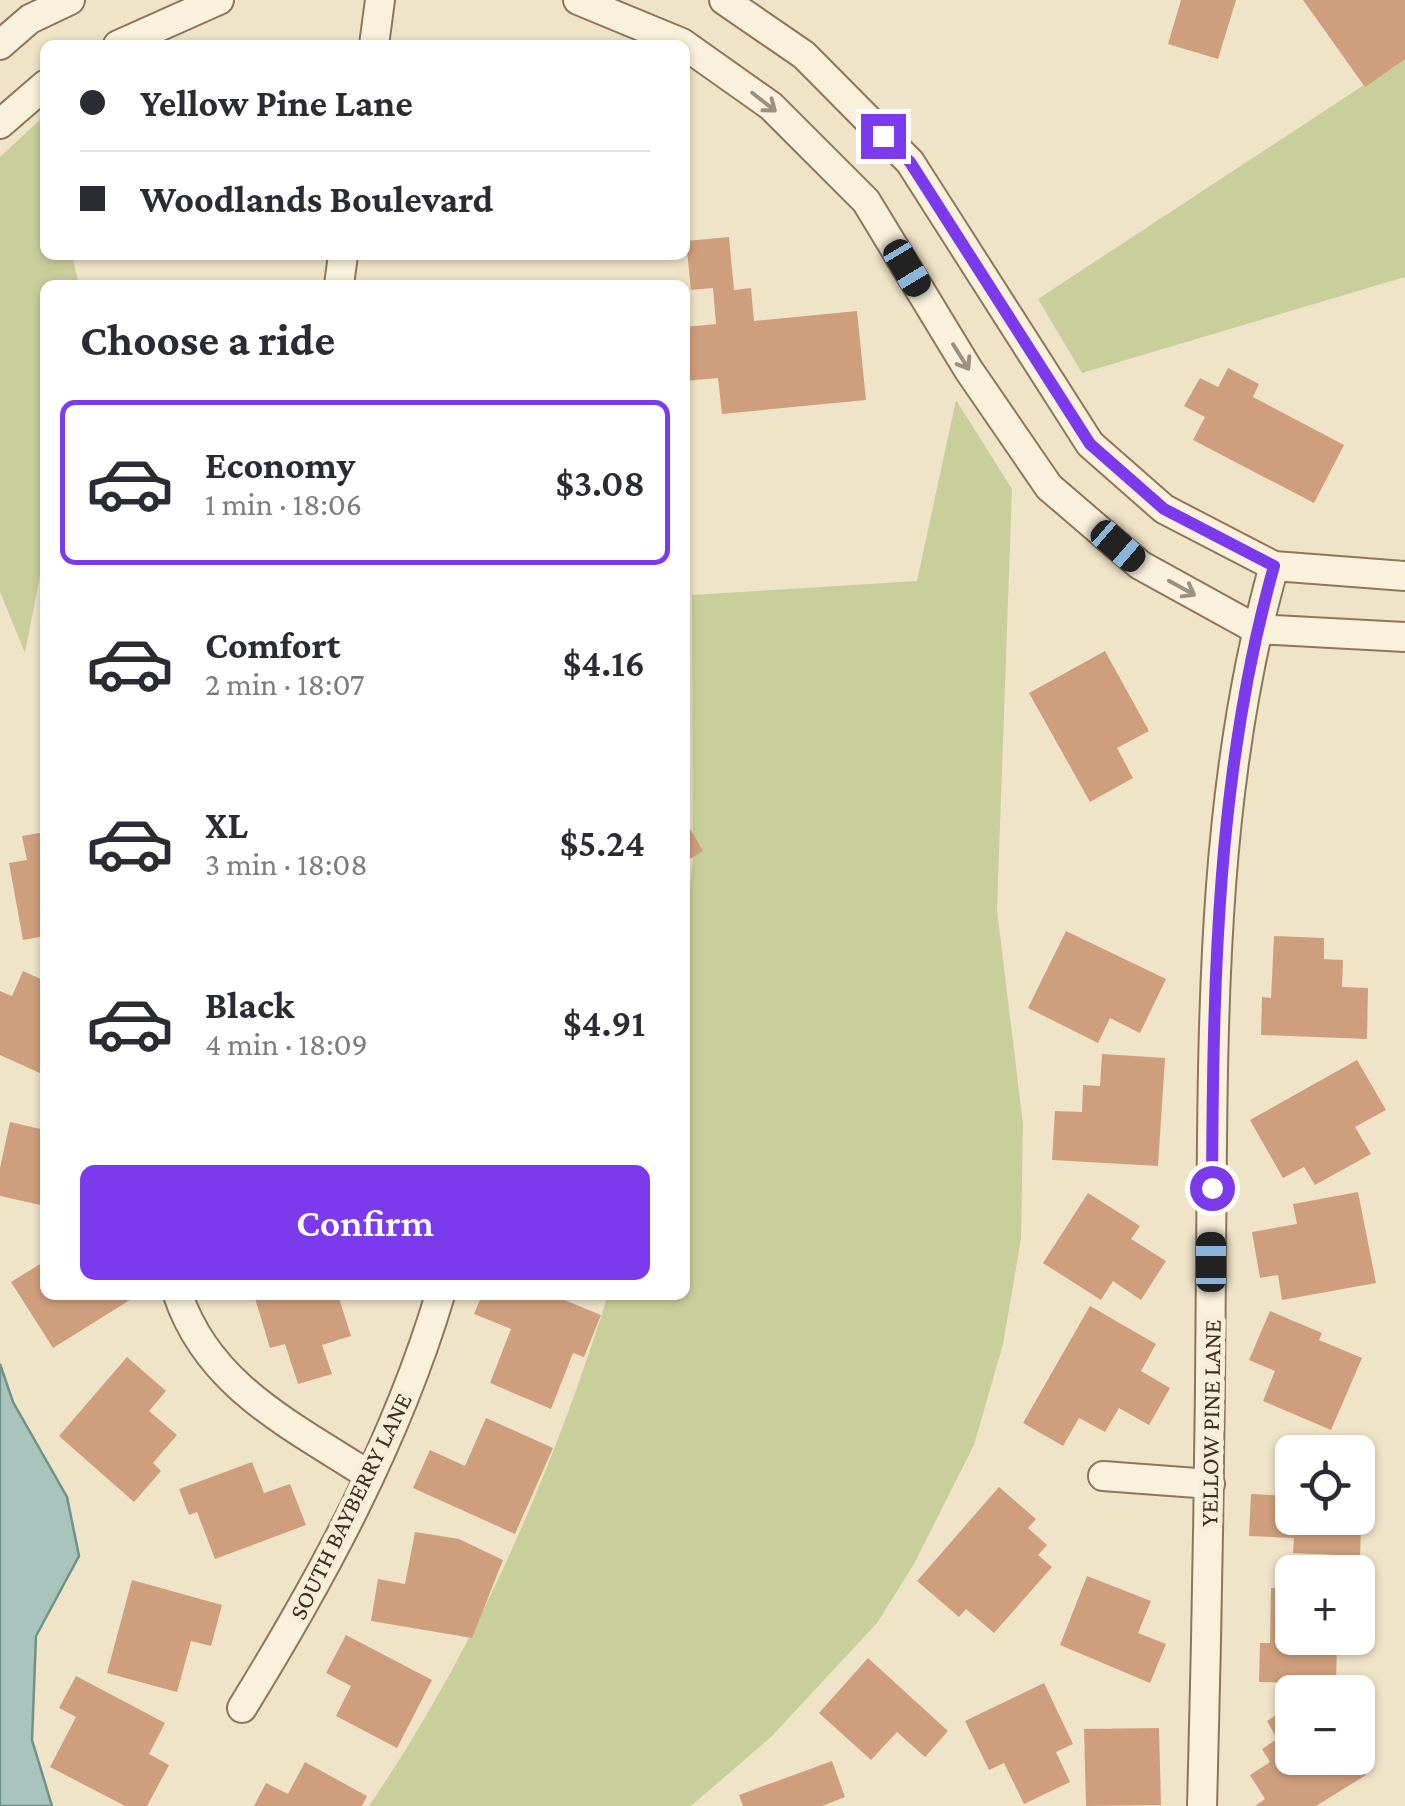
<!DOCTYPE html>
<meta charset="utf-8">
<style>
:root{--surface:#fff;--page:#f7f7f7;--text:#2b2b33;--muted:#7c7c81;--line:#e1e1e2;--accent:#7c3aed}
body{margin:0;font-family:"Crimson Pro",serif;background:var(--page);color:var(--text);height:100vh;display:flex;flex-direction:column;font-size:38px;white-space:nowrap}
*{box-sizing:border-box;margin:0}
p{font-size:32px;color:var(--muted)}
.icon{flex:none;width:55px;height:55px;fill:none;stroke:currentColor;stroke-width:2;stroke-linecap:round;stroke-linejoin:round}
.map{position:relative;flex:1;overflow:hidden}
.side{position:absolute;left:40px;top:280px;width:650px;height:1020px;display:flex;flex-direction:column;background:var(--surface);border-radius:15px;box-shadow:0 2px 8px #0004}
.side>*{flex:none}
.top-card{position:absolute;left:40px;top:40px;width:650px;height:220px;border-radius:15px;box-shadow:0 2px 8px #0004;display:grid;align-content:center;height:220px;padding:0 40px;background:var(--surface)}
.buttons{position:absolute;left:1275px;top:1435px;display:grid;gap:20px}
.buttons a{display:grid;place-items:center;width:100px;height:100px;border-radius:15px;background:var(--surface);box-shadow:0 2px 8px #0004;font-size:50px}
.end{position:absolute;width:45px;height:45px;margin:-22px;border:12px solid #7c3aed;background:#fff;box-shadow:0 0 0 5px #fff}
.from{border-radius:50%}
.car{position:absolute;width:30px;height:60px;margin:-30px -15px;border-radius:12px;box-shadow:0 0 8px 2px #0007;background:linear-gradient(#222 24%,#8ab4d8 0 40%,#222 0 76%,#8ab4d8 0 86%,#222 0)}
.top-card b{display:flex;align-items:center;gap:35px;height:95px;font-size:38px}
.top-card b+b{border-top:2px solid var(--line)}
.top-card i{width:25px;height:25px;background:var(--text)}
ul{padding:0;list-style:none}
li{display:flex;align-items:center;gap:30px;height:165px;margin:0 20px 15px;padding:0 20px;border:5px solid transparent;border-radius:15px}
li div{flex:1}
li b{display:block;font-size:38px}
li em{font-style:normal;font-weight:600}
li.active{border-color:var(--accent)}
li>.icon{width:90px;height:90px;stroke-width:1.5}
h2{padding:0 40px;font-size:45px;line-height:120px}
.action{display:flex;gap:20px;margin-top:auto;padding:20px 40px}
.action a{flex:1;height:115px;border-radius:15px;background:var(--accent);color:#fff;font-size:40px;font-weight:600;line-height:115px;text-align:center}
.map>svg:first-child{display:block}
</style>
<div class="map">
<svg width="1405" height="1806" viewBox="0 0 1405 1806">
<rect width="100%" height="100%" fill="#f0e4c8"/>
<path fill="#c9cf9b" d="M1405 58V277L1082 373 1038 299Z
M41 119 45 137V255H72L79 285H45V550L25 653 0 592V157Z
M956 400 1012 489 997 910 1023 1124 1021 1239 1003 1344 974 1445 914 1564 877 1623 772 1736 691 1806H369C476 1649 551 1476 608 1295H685V927L693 860 692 595 917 581Z"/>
<path fill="#a9c4bc" stroke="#6f938a" stroke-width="2.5" d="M0 1364 13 1402 67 1497 79 1556 36 1636 32 1740 52 1806H0Z"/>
<path fill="#cf9f7d" d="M1181 0H1236L1218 59 1168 44Z
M1303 0H1405V59L1365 87Z
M729 237 734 290 751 288 754 321 857 311 866 400 722 414 718 378 685 381V327L716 324 713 288 691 290 686 241Z
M1228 368 1259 384 1253 397 1344 445 1314 503 1193 440 1205 417 1184 406 1200 378 1218 387Z
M1105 651 1149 731 1117 748 1133 778 1090 802 1029 693Z
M685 820 703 851 685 862Z
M45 832V936L23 940 9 863 27 860 22 836Z
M1066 931 1166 979 1140 1033 1110 1018 1098 1043 1028 1008Z
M1274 936 1324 938V959L1343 960 1342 987 1368 988 1367 1039 1261 1035 1262 997 1271 998Z
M23 971 45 981 42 1074 0 1055V991L12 996Z
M1102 1054 1165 1058 1158 1166 1052 1160 1055 1111 1082 1112 1083 1085 1100 1086Z
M1357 1060 1386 1110 1355 1127 1371 1154 1315 1185 1304 1167 1283 1178 1250 1120Z
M10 1122 45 1130V1206L0 1196V1168Z
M1358 1192 1376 1283 1282 1300 1278 1275 1260 1278 1252 1232 1297 1224 1293 1204Z
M1088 1193 1140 1226 1131 1239 1166 1261 1141 1300 1113 1281 1101 1300 1043 1263Z
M45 1261V1295H138L53 1348 11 1282Z
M254 1295H338L351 1336 322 1345 332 1374 298 1384 285 1344 270 1348Z
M482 1295H552L601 1315 584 1357 573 1353 551 1409 490 1383 511 1329 474 1314Z
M1090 1306 1156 1344 1141 1371 1170 1388 1149 1425 1119 1408 1105 1432 1079 1418 1063 1446 1023 1423Z
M1270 1311 1322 1333 1319 1340 1362 1358 1331 1430 1263 1401 1275 1371 1249 1360Z
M127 1357 166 1391 149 1411 177 1435 153 1463 161 1471 134 1502 59 1436Z
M486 1418 553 1448 515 1534 413 1488 430 1450 465 1466Z
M252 1462 264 1493 290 1484 306 1525 215 1559 197 1512 189 1515 179 1489Z
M1358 1472H1363L1360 1556 1293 1553 1294 1538 1249 1536 1251 1494 1292 1496V1518H1358Z
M999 1487 1036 1519 1028 1528 1047 1545 1038 1555 1052 1567 994 1633 966 1609 959 1617 917 1581Z
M415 1532 459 1539 503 1560 472 1638 371 1621 378 1579 405 1584Z
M1087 1576 1151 1601 1138 1633 1166 1644 1150 1683 1060 1645Z
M132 1580 222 1605 211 1646 191 1641 177 1692 107 1673Z
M1271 1588H1292V1638H1337L1336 1684 1259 1682 1260 1643H1270Z
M346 1635 432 1680 397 1748 336 1716 351 1686 326 1673Z
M868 1658 948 1731 925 1757 897 1732 871 1760 819 1713Z
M76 1676 165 1723 149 1754 169 1765 147 1806H125L50 1767 76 1717 59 1708Z
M1044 1683 1073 1744 1056 1752 1070 1782 1024 1804 1004 1763 989 1770 965 1721Z
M1292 1705V1758H1355L1366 1775 1316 1806H1255L1265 1799 1250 1775 1270 1762 1262 1749 1277 1739 1267 1721Z
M1159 1728 1161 1805 1086 1806 1084 1729Z
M832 1761 845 1797 822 1806H743L739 1795Z
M305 1762 367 1796 362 1806H254L266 1783 288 1794Z"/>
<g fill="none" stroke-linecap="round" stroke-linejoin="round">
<g stroke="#8d765c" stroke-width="32">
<path id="minor" d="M578 0 682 43 771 106 866 201 968 369 1049 487 1140 565 1256 629 1405 637
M724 0 804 55 910 162 1090 444 1164 509 1274 566 1405 576
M0 45 30 19 70 0
M118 45 219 0
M374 45 380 0
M0 124 45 85
M339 285 343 255
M178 1295C209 1387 293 1426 370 1476
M1103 1476 1210 1484
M242 1708C322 1578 396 1442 440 1295
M1202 1806C1207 1625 1210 1444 1211 1262 1213 1028 1210 793 1274 566"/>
</g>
<use href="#minor" stroke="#faf1dc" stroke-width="28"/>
</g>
<defs><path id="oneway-shaft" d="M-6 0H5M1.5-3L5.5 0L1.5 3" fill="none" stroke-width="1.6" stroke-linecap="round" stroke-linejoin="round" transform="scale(2.5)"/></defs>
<g stroke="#9c907e">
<use href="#oneway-shaft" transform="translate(764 102) rotate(38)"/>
<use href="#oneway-shaft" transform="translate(961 357) rotate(58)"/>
<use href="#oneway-shaft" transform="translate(1182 588) rotate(29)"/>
</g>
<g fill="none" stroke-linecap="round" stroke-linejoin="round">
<path stroke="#7c3aed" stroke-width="12" d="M883 136 910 162 1090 444 1164 509 1274 566C1217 769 1213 978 1212 1188"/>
</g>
<g text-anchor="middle" stroke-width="10" stroke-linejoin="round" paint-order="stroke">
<g font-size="25" fill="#3d2e20" stroke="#f7eed8">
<text transform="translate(1210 1423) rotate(-89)" y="9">YELLOW PINE LANE</text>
<text transform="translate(350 1506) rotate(-64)" y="9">SOUTH BAYBERRY LANE</text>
</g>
</g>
</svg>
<div class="buttons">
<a><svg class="icon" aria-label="locate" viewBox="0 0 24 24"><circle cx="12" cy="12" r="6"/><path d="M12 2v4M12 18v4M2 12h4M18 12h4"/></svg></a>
<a>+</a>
<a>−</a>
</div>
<i class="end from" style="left:1212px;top:1188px"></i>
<i class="end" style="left:883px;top:136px"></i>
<i class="car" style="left:907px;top:268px;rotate:149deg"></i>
<i class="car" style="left:1118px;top:546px;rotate:131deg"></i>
<i class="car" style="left:1211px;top:1262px;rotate:0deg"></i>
<div class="top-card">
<b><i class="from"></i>Yellow Pine Lane</b>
<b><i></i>Woodlands Boulevard</b>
</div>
<section class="side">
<h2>Choose a ride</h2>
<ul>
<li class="active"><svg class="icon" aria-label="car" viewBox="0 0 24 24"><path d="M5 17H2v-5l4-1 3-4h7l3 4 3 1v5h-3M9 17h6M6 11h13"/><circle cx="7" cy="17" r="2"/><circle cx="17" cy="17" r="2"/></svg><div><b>Economy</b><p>1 min · 18:06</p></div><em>$3.08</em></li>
<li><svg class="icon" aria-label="car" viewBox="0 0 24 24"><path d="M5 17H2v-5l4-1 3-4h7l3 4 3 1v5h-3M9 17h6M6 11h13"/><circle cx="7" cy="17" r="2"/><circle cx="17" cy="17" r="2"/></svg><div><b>Comfort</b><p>2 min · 18:07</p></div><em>$4.16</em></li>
<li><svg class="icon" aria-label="car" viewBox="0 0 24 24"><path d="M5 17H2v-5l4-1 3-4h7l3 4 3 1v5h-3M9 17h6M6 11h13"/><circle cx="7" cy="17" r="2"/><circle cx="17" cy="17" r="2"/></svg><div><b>XL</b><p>3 min · 18:08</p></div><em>$5.24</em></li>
<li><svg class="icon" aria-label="car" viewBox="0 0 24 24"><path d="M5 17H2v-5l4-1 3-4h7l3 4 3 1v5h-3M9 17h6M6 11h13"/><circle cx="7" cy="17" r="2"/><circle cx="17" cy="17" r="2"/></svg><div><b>Black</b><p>4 min · 18:09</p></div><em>$4.91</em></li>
</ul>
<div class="action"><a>Confirm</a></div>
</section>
</div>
